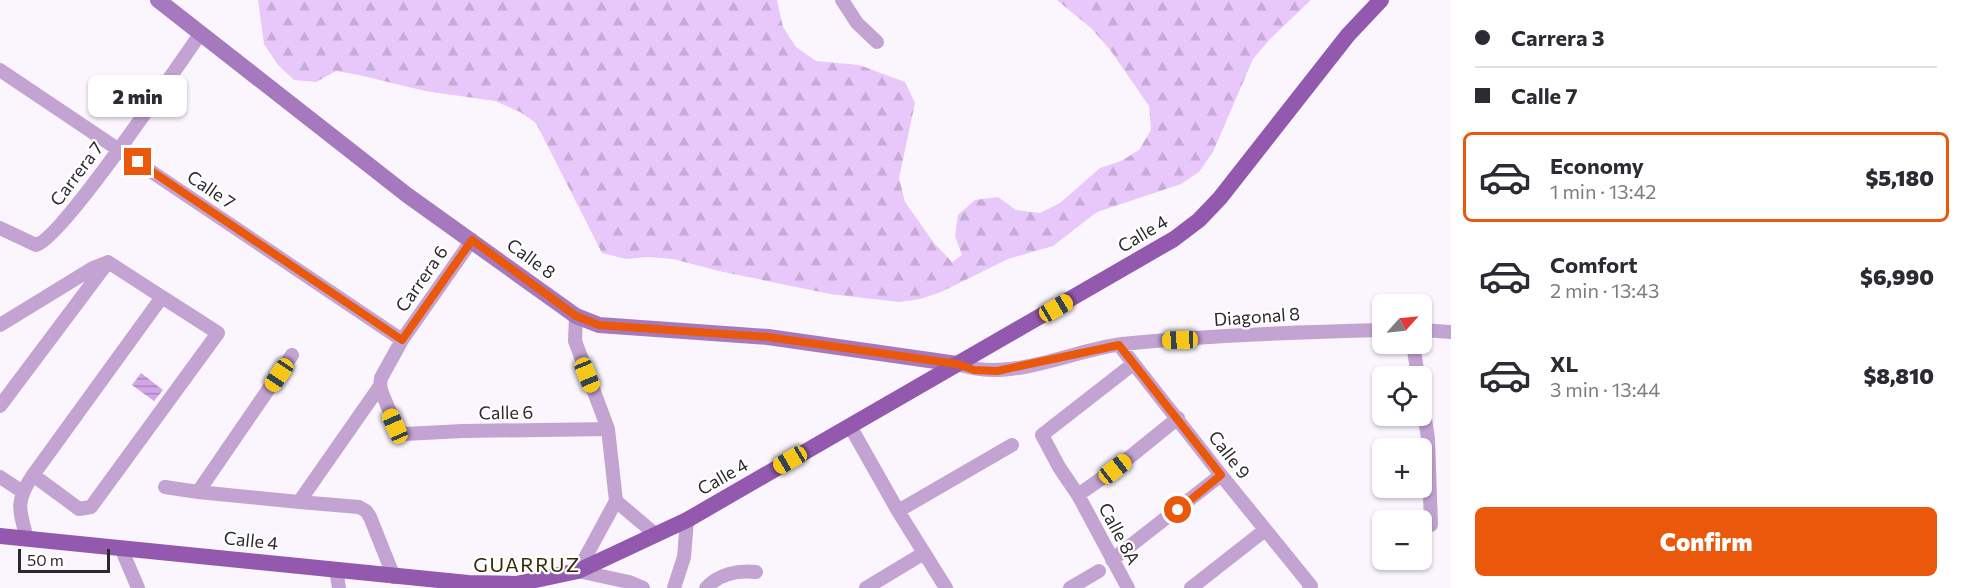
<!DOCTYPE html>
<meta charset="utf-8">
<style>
:root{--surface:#fff;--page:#f7f7f7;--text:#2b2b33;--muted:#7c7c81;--line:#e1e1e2;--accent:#ea580c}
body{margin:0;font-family:Commissioner,sans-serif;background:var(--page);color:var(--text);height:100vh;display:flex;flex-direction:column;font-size:22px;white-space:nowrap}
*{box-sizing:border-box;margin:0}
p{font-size:20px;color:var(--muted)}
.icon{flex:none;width:33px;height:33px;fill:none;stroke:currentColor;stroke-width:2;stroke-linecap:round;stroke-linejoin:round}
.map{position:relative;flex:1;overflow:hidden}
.drawer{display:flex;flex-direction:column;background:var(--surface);width:510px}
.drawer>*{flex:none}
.top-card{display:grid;align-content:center;height:132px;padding:0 24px;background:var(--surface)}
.needle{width:39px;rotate:63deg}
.controls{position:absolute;left:1372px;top:294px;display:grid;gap:12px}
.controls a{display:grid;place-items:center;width:60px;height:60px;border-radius:9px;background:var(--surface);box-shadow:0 2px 4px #0004;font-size:30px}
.scale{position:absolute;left:18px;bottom:15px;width:92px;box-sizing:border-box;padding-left:6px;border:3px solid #2b292c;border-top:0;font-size:16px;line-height:21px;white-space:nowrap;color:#2b292c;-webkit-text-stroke:4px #fff;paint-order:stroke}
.end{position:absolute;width:27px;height:27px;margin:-14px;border:8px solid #ea580c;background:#fff;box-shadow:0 0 0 3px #fff}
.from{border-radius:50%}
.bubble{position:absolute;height:42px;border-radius:9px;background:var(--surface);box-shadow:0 2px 4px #0004;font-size:20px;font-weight:800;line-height:42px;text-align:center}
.car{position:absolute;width:18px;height:36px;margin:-18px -9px;border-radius:8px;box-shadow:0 0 4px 2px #0007;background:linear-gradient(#f5c518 24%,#345 0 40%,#f5c518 0 76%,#345 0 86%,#f5c518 0)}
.top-card b{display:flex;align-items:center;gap:21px;height:57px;font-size:22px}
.top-card b+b{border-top:2px solid var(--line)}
.top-card i{width:15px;height:15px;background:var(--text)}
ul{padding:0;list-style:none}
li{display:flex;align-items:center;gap:18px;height:90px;margin:0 12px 9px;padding:0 12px;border:3px solid transparent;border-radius:9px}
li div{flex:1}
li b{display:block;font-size:22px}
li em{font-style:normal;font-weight:800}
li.current{border-color:var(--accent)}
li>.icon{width:54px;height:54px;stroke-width:1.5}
.action{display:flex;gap:12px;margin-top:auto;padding:12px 24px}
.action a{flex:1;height:69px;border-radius:9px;background:var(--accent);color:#fff;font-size:24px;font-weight:800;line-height:69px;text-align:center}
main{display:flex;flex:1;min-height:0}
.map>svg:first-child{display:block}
</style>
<main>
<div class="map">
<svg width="1451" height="588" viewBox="0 0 1451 588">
<defs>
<pattern id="forest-firs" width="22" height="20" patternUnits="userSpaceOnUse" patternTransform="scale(1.5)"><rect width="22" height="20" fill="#e8c7fb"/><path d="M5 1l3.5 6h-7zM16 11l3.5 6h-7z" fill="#c7abd7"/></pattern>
<pattern id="water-rules" width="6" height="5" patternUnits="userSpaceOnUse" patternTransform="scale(1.5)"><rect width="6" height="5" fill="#d1a5e8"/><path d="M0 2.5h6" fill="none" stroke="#aa86bc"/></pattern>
</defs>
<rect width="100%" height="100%" fill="#fbf6fe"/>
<path fill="url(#forest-firs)" d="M258 0H777L783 27 796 47 816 61 859 65 905 82 915 103 899 178 905 202 934 243 952 262 962 255 955 236 958 215 975 200 998 197 1016 210 1040 213 1060 203 1100 168 1121 161 1139 150 1151 130 1149 106 1111 51 1092 29 1057 0H1311L1270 39 1253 59 1213 152 1199 172 1181 184 1097 212 1053 246 1008 259 941 292 920 299 899 302 830 294 719 271 673 259 648 257 626 259 602 253 536 123 520 112 495 101 425 91 359 75 336 71 316 82 294 80 278 65 264 44Z"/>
<path fill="url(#water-rules)" d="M141 373 163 390 154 401 132 385Z"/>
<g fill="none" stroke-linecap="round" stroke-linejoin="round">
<path stroke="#c2a3d2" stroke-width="14" d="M842 0 857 23 877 42
M0 70 402 340
M0 228 36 245C62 239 178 65 201 33
M472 240 402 340 381 378 380 386 382 393 398 431 404 434 463 431 608 429
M576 316 575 341 608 429 616 501 578 571 629 582 643 588
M0 325 93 268 106 263
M1422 330 1451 332
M1413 344 1418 376
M1119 345 1221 475 1311 586 1309 588
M292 355 198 492 299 502 380 386
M957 364C1011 383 1068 351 1122 344 1209 335 1296 332 1383 330
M1422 400 1428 438 1431 525
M0 406 108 262 162 297
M850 426 898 511 946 588
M0 477 23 492
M165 487 198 492
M1078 495 1115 469 1178 418
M616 501 655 534
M299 502 359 507 366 511 370 517 394 577
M898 511 1012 445
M27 538C19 510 15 501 33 475L162 297 218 333 91 507 79 509 33 475
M121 548 138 588
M1112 560 1221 475
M336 569 339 588
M674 588 684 557 687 520
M706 588C719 574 738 570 756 572
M866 588 924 553
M1070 588 1099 571
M1128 588 1078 495 1059 467 1042 435 1133 364
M1191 588 1265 530"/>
<path stroke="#a679be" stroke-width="16" d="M158 0 407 195 576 316 599 325 768 337 957 364"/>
<path stroke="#9259ae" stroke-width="16" d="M0 536 468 583 516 584 578 571 687 520 1174 239 1199 220 1220 198 1348 35 1381 0"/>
</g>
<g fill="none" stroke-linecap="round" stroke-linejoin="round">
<path stroke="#ea580c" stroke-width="8" d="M138 162 402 340 472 240 576 316 599 325 768 337 957 364 974 370 997 371 1119 345 1221 475 1178 510"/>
</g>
<g text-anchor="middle" stroke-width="4.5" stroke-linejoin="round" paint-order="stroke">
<g font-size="18" fill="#2b292c" stroke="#fff">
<text transform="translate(77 174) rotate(-53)" y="6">Carrera 7</text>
<text transform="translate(211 190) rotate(34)" y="6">Calle 7</text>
<text transform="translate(1143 234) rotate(-31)" y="6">Calle 4</text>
<text transform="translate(531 259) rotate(36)" y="6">Calle 8</text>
<text transform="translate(422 279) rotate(-55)" y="6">Carrera 6</text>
<text transform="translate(1257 317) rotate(-4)" y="6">Diagonal 8</text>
<text transform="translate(506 413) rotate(-1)" y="6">Calle 6</text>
<text transform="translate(1229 455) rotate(52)" y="6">Calle 9</text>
<text transform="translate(723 477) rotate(-30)" y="6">Calle 4</text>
<text transform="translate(1119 534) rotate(62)" y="6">Calle 8A</text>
<text transform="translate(251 541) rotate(6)" y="6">Calle 4</text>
</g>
<g font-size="20" letter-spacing="1.5" fill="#312d02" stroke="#fff">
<text x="527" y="572">GUARRUZ</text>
</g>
</g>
</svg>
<div class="controls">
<a><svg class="needle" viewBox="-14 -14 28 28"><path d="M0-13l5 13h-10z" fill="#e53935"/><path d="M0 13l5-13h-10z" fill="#7c7c81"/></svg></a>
<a><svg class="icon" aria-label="locate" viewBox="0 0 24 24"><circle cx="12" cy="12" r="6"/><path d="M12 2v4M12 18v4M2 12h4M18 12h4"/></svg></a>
<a>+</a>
<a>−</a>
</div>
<div class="scale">50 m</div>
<i class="end from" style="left:1178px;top:510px"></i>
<i class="end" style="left:138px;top:162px"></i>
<div class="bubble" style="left:88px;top:75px;width:99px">2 min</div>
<i class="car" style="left:1056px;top:308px;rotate:60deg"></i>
<i class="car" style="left:1180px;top:340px;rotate:268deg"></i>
<i class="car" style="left:279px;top:375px;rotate:214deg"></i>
<i class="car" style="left:587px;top:375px;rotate:158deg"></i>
<i class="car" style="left:395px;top:426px;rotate:336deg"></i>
<i class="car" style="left:790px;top:460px;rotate:240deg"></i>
<i class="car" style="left:1115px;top:469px;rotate:52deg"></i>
</div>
<section class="drawer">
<div class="top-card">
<b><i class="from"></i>Carrera 3</b>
<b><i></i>Calle 7</b>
</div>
<ul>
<li class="current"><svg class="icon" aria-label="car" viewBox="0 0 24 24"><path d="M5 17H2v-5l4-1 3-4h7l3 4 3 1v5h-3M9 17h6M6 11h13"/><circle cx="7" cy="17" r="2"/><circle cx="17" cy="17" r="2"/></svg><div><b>Economy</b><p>1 min · 13:42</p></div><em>$5,180</em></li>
<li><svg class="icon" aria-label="car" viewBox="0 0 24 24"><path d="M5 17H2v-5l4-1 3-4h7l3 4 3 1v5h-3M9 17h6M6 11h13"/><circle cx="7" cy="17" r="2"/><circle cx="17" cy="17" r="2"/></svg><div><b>Comfort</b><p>2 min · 13:43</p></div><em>$6,990</em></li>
<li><svg class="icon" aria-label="car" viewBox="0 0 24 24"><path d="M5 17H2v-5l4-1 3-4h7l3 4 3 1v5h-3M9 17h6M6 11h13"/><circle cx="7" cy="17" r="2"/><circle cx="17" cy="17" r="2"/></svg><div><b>XL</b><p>3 min · 13:44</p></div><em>$8,810</em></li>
</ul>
<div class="action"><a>Confirm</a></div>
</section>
</main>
